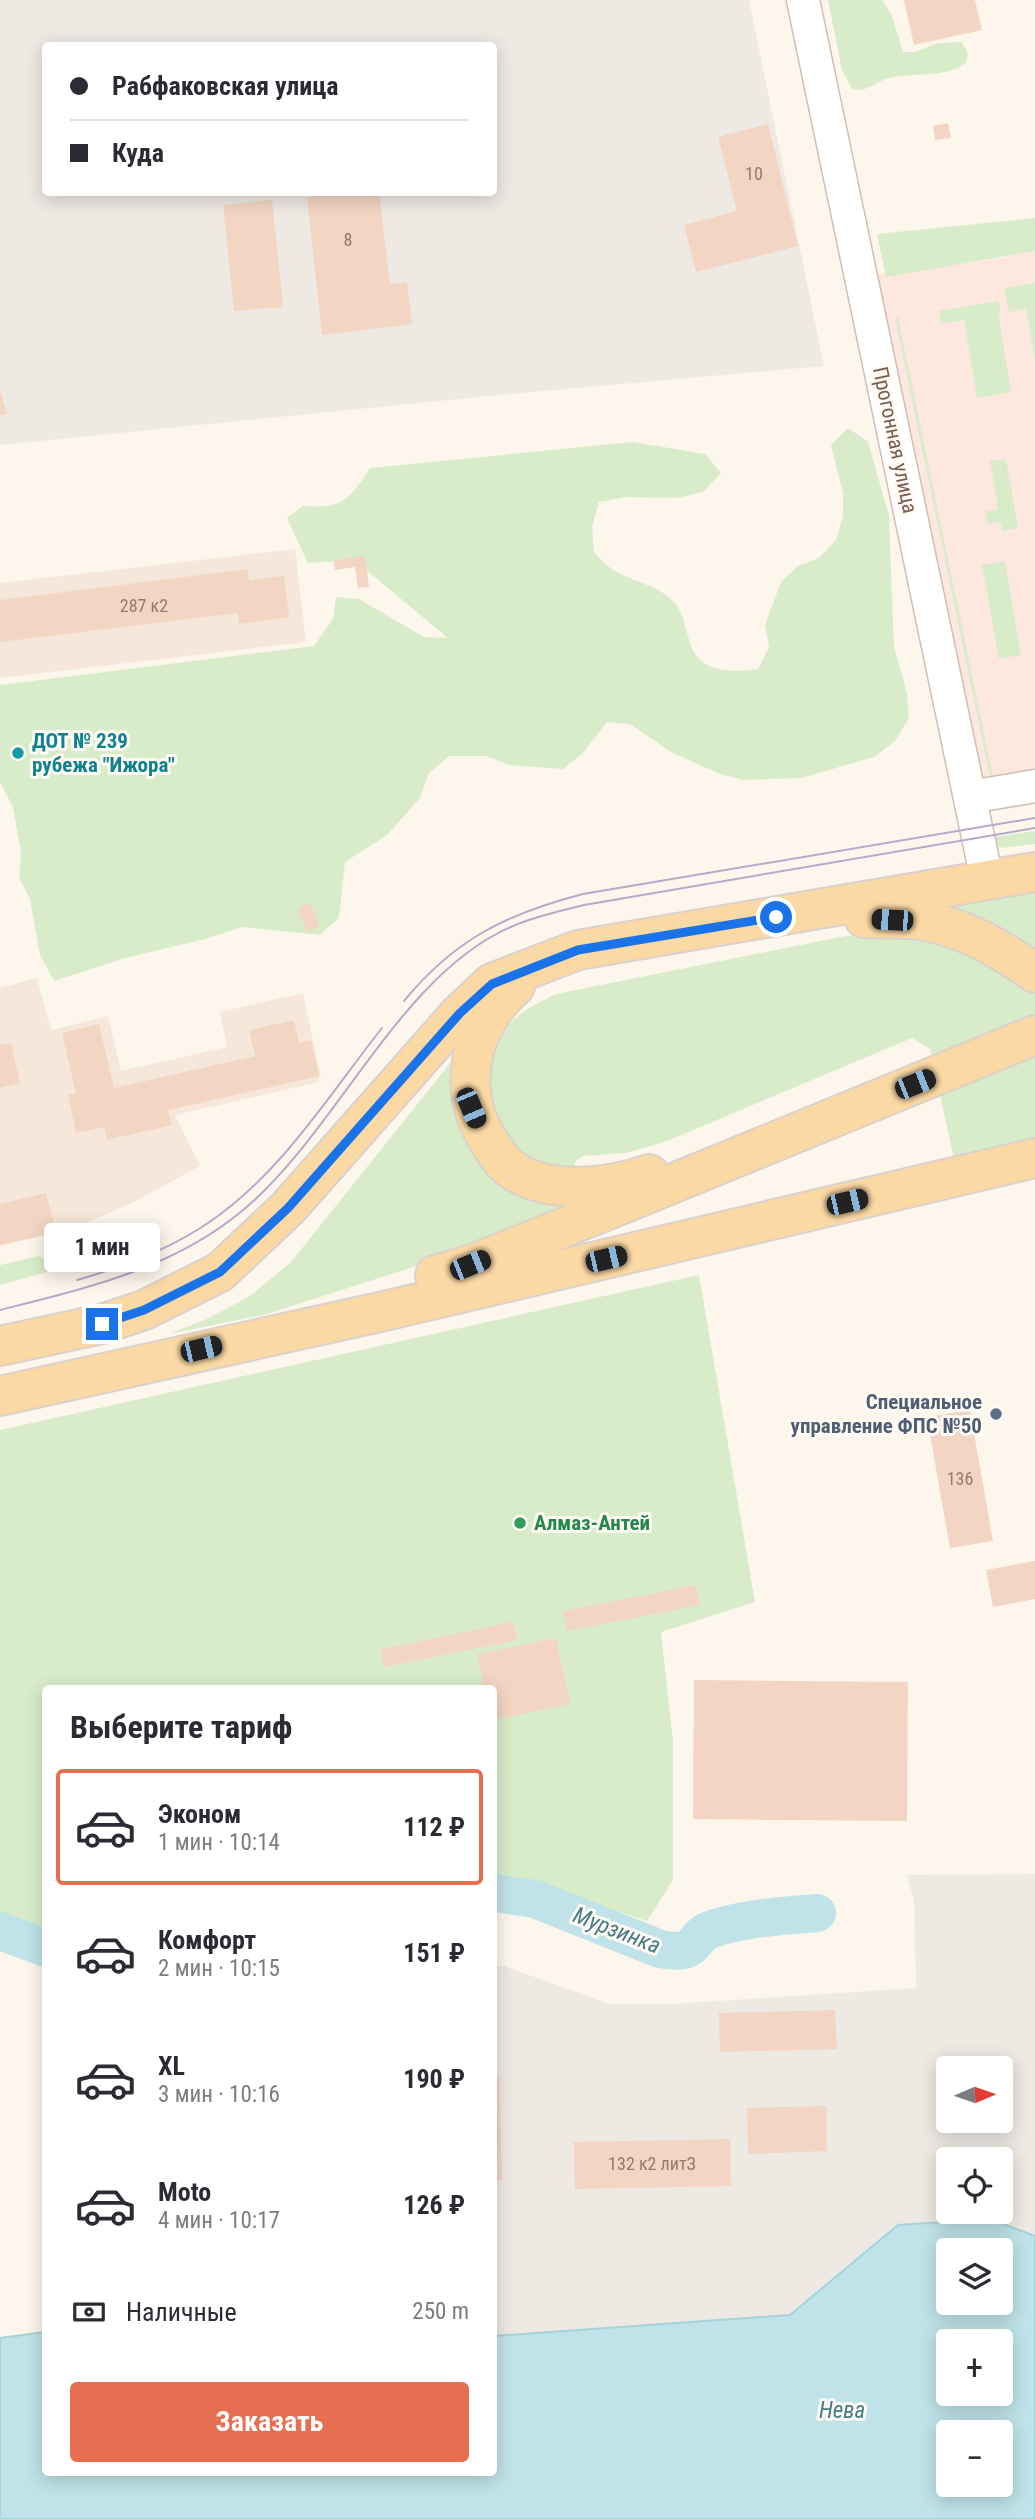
<!DOCTYPE html>
<html lang="ru">
<meta charset="utf-8">
<style>
:root{--surface:#fff;--page:#f7f7f7;--text:#2b2b33;--muted:#7c7c81;--line:#e1e1e2;--accent:#e76f51}
body{margin:0;font-family:"Roboto Condensed",sans-serif;background:var(--page);color:var(--text);height:100vh;display:flex;flex-direction:column;font-size:26px;white-space:nowrap}
*{box-sizing:border-box;margin:0}
p{font-size:23px;color:var(--muted)}
.icon{flex:none;width:38px;height:38px;fill:none;stroke:currentColor;stroke-width:2;stroke-linecap:round;stroke-linejoin:round}
.map{position:relative;flex:1;overflow:hidden}
.panel{position:absolute;left:42px;top:1685px;width:455px;height:791px;display:flex;flex-direction:column;background:var(--surface);border-radius:7px;box-shadow:0 4px 18px #0003}
.panel>*{flex:none}
.banner{position:absolute;left:42px;top:42px;width:455px;height:154px;border-radius:7px;box-shadow:0 4px 18px #0003;display:grid;align-content:center;height:154px;padding:0 28px;background:var(--surface)}
.needle{width:46px;rotate:88deg}
.fabs{position:absolute;left:936px;top:2056px;display:grid;gap:14px}
.fabs a{display:grid;place-items:center;width:77px;height:77px;border-radius:7px;background:var(--surface);box-shadow:0 4px 18px #0003;font-size:35px}
.end{position:absolute;width:32px;height:32px;margin:-16px;border:9px solid #1a73e8;background:#fff;box-shadow:0 0 0 4px #fff}
.from{border-radius:50%}
.bubble{position:absolute;height:49px;border-radius:7px;background:var(--surface);box-shadow:0 4px 18px #0003;font-size:23px;font-weight:700;line-height:49px;text-align:center}
.car{position:absolute;width:21px;height:42px;margin:-21px -10px;border-radius:9px;box-shadow:0 0 5px 2px #0007;background:linear-gradient(#222 24%,#8ab4d8 0 40%,#222 0 76%,#8ab4d8 0 86%,#222 0)}
.banner b{display:flex;align-items:center;gap:24px;height:66px;font-size:26px}
.banner b+b{border-top:2px solid var(--line)}
.banner i{width:18px;height:18px;background:var(--text)}
ul{padding:0;list-style:none}
li{display:flex;align-items:center;gap:21px;height:116px;margin:0 14px 10px;padding:0 14px;border:4px solid transparent;border-radius:7px}
li div{flex:1}
li b{display:block;font-size:26px}
li em{font-style:normal;font-weight:700}
li.on{border-color:var(--accent)}
li>.icon{width:63px;height:63px;stroke-width:1.5}
h2{padding:0 28px;font-size:32px;line-height:84px}
.pay{display:flex;align-items:center;gap:18px;height:77px;padding:0 28px;font-size:26px}
.pay p{margin-inline-start:auto}
.button{display:flex;gap:14px;margin-top:auto;padding:14px 28px}
.button a{flex:1;height:80px;border-radius:7px;background:var(--accent);color:#fff;font-size:28px;font-weight:700;line-height:80px;text-align:center}
.map>svg:first-child{display:block}
</style>
<div class="map">
<svg width="1035" height="2519" viewBox="0 0 1035 2519">
<rect width="100%" height="100%" fill="#fdf6ec"/>
<path fill="#f5e8da" d="M295 549 306 642 0 678V583Z
M37 978 51 1030 108 1016 121 1071 227 1047 220 1012 303 993 321 1077 315 1083 175 1115 200 1166 132 1203 69 1230 0 1246V988Z"/>
<path fill="#fde8e0" d="M1035 229V772L982 781 869 275 1007 258 1001 232Z"/>
<path fill="#efe9e4" fill-rule="evenodd" d="M0 0H749L824 366 499 395 0 445ZM46 46H494V192H46Z
M1035 1874V2236L989 2219 898 2225 790 2315 494 2336V1966H504L610 2004H671L916 1988 914 1901 907 1875ZM948 2068H1001V2121H948ZM948 2160H1001V2212H948Z"/>
<path fill="#d8ecc9" d="M828 0H882L892 16 903 52H915L938 43 962 42 968 54 966 63C944 79 915 72 889 78 875 81 869 93 852 89L842 70Z
M1035 218V251L886 277 877 234Z
M1035 283V360L1026 309 1009 312 1004 288Z
M998 301 1001 313 998 314 1011 392 977 398 964 320 941 323 939 311Z
M895 318H898L993 777H990Z
M848 428 868 442 889 515 894 647 907 693 909 718 895 741 874 757 801 778 744 780 720 774 671 752 630 724 607 722 583 753 563 769 509 765 486 756H449L429 773 420 798 387 835 345 862 339 918 320 935 242 927 205 939 122 959 54 981 40 955 30 899 19 878 21 853 13 807 0 782V685L314 646 333 619 336 597 359 599 424 637 448 638 354 560 308 563 287 518 303 506C343 509 349 500 370 468L633 442 705 454 721 473 703 492 678 498 626 497 599 502 592 527 594 552C599 557 604 563 609 567 629 582 657 583 675 603 685 616 686 634 692 648 701 673 737 673 758 669L769 647 765 625 781 582 798 566 819 558 836 540 843 516V493L831 445Z
M1006 459 1018 528 1002 531 1001 522 988 524 985 512 998 509 990 461Z
M1005 561 1021 655 999 659 982 565Z
M1035 831V844L1000 848 989 838Z
M1035 891V957L940 907Z
M879 932 938 936 1035 987V1140L954 1159 930 1049 912 1038 667 1141 626 1153 582 1156 574 1163 577 1171C565 1170 550 1171 539 1168 533 1166 527 1158 522 1154 494 1128 477 1070 500 1035 515 1014 534 1005 556 994L840 937Z
M459 1052V1123L476 1156 499 1181 530 1201 570 1205 466 1250 267 1314 169 1334 207 1319 250 1296 291 1262Z
M39 1256 50 1263 47 1272 0 1285V1265Z
M699 1275 755 1602 661 1632 673 1741V1880L647 1921 528 1882 494 1881V1689H46L45 1935 0 1920V1430Z"/>
<path fill="#bfe3e8" stroke="#a5d3da" stroke-width="2" fill-rule="evenodd" d="M990 2219 1035 2236V2519H0V2338L45 2332 46 2473H494V2336L790 2315 898 2225ZM948 2250H1001V2303H948ZM948 2342H1001V2394H948ZM948 2432H1001V2485H948Z"/>
<g fill="none" stroke-linecap="round" stroke-linejoin="round">
<path stroke="#bfe3e8" stroke-width="38" d="M494 1893 535 1899 660 1949C702 1957 688 1937 712 1929 745 1918 782 1916 817 1913
M0 1931 46 1948"/>
</g>
<path fill="#f3d5c3" d="M904 0H975L982 30 914 45Z
M948 123 951 138 935 140 933 126Z
M768 124 798 246 696 272 684 225 737 211 718 137Z
M348 192H379L390 284 407 282 412 324 322 335 307 197Z
M272 200 283 307 234 311 223 205Z
M0 389 7 414 0 416Z
M365 556 369 587 358 588 355 567 335 570 334 560Z
M248 569 249 580 284 576 289 617 239 624 238 613 0 642V600Z
M310 903 320 926 307 932 297 909Z
M294 1020 299 1043 311 1040 319 1076 168 1110 172 1125 107 1140 104 1127 76 1133 68 1095 76 1094 62 1033 99 1024 114 1088 255 1056 249 1030Z
M11 1043 20 1083 0 1088V1045Z
M46 1193 56 1232 0 1245V1204Z
M970 1410 993 1541 950 1548 927 1417Z
M1035 1561V1599L993 1607 986 1570Z
M696 1585 700 1605 567 1631 563 1611Z
M513 1622 517 1640 384 1667 381 1649Z
M556 1638 570 1704 494 1720V1689H484L477 1654Z
M694 1680 908 1682 907 1821 693 1819Z
M835 2010 837 2049 720 2052 719 2013Z
M494 2078H499L502 2180H494Z
M826 2106 827 2151 748 2154 747 2108Z
M730 2139 731 2186 575 2189 574 2142Z"/>
<g fill="none" stroke-linecap="round" stroke-linejoin="round">
<g stroke="#d1beb0" stroke-width="35">
<path id="minor" d="M803 0 987 880
M970 797 1035 786"/>
</g>
<g stroke="#dad1cd" stroke-width="42">
<path id="major" d="M864 918C883 919 902 918 920 920 964 927 999 948 1035 973
M515 986C469 1027 455 1091 490 1143 497 1154 503 1164 514 1171 552 1195 609 1188 649 1174
M435 1275 470 1265 625 1203 1035 1035
M0 1346 102 1324 144 1310 220 1272 288 1208 460 1013 492 983 578 950 1035 872
M0 1396 380 1312 1035 1158"/>
</g>
<use href="#minor" stroke="#fff" stroke-width="32"/>
<use href="#major" stroke="#fbd9a5" stroke-width="38"/>
<path stroke="#b9a8c9" stroke-width="2" d="M404 1001C455 939 506 914 583 894L1035 818
M77 1280C123 1267 168 1250 208 1223 280 1175 329 1095 382 1028
M0 1310C87 1288 172 1269 242 1211 336 1134 400 973 513 926 536 916 561 911 584 905L1035 828"/>
</g>
<g fill="none" stroke-linecap="round" stroke-linejoin="round">
<path stroke="#1a73e8" stroke-width="9" d="M102 1324 144 1310 220 1272 288 1208 460 1013 492 984 578 950 776 917"/>
</g>
<circle fill="#0f9aa8" stroke="#fffaf3" stroke-width="2.5" cx="18" cy="753" r="7"/>
<circle fill="#5c6f8a" stroke="#fffaf3" stroke-width="2.5" cx="996" cy="1414" r="7"/>
<circle fill="#2e9e5b" stroke="#fffaf3" stroke-width="2.5" cx="520" cy="1523" r="7"/>
<g text-anchor="middle" stroke-width="6" stroke-linejoin="round" paint-order="stroke">
<g font-size="18" fill="#987a6a">
<text x="754" y="180">10</text>
<text x="348" y="246">8</text>
<text x="144" y="612">287 к2</text>
<text x="960" y="1485">136</text>
<text x="652" y="2170">132 к2 литЗ</text>
</g>
<g font-size="21" fill="#7a5c4d" stroke="#fffaf3">
<text transform="translate(895 440) rotate(78)" y="7">Прогонная улица</text>
</g>
<g font-size="21" font-weight="bold" fill="#0d838f" stroke="#fffaf3" text-anchor="start">
<text x="32" y="748">ДОТ № 239<tspan x="32" dy="24">рубежа "Ижора"</tspan></text>
</g>
<g font-size="21" font-weight="bold" fill="#4e5e75" stroke="#fffaf3" text-anchor="end">
<text x="982" y="1409">Специальное<tspan x="982" dy="24">управление ФПС №50</tspan></text>
</g>
<g font-size="21" font-weight="bold" fill="#27864d" stroke="#fffaf3" text-anchor="start">
<text x="534" y="1530">Алмаз-Антей</text>
</g>
<g font-size="23" font-style="italic" fill="#437c86" stroke="#fffaf3">
<text transform="translate(617 1930) rotate(21)" y="8">Мурзинка</text>
<text x="842" y="2418">Нева</text>
</g>
</g>
</svg>
<div class="fabs">
<a><svg class="needle" viewBox="-14 -14 28 28"><path d="M0-13l5 13h-10z" fill="#e53935"/><path d="M0 13l5-13h-10z" fill="#7c7c81"/></svg></a>
<a><svg class="icon" aria-label="locate" viewBox="0 0 24 24"><circle cx="12" cy="12" r="6"/><path d="M12 2v4M12 18v4M2 12h4M18 12h4"/></svg></a>
<a><svg class="icon" aria-label="layers" viewBox="0 0 24 24"><path d="M12 4l9 5-9 5-9-5zM3 14l9 5 9-5"/></svg></a>
<a>+</a>
<a>−</a>
</div>
<i class="end from" style="left:776px;top:917px"></i>
<i class="end" style="left:102px;top:1324px"></i>
<div class="bubble" style="left:44px;top:1223px;width:116px">1 мин</div>
<i class="car" style="left:892px;top:920px;rotate:273deg"></i>
<i class="car" style="left:915px;top:1084px;rotate:68deg"></i>
<i class="car" style="left:471px;top:1108px;rotate:157deg"></i>
<i class="car" style="left:847px;top:1202px;rotate:77deg"></i>
<i class="car" style="left:606px;top:1259px;rotate:77deg"></i>
<i class="car" style="left:470px;top:1265px;rotate:68deg"></i>
<i class="car" style="left:201px;top:1349px;rotate:77deg"></i>
<div class="banner">
<b><i class="from"></i>Рабфаковская улица</b>
<b><i></i>Куда</b>
</div>
<section class="panel">
<h2>Выберите тариф</h2>
<ul>
<li class="on"><svg class="icon" aria-label="car" viewBox="0 0 24 24"><path d="M5 17H2v-5l4-1 3-4h7l3 4 3 1v5h-3M9 17h6M6 11h13"/><circle cx="7" cy="17" r="2"/><circle cx="17" cy="17" r="2"/></svg><div><b>Эконом</b><p>1 мин · 10:14</p></div><em>112 ₽</em></li>
<li><svg class="icon" aria-label="car" viewBox="0 0 24 24"><path d="M5 17H2v-5l4-1 3-4h7l3 4 3 1v5h-3M9 17h6M6 11h13"/><circle cx="7" cy="17" r="2"/><circle cx="17" cy="17" r="2"/></svg><div><b>Комфорт</b><p>2 мин · 10:15</p></div><em>151 ₽</em></li>
<li><svg class="icon" aria-label="car" viewBox="0 0 24 24"><path d="M5 17H2v-5l4-1 3-4h7l3 4 3 1v5h-3M9 17h6M6 11h13"/><circle cx="7" cy="17" r="2"/><circle cx="17" cy="17" r="2"/></svg><div><b>XL</b><p>3 мин · 10:16</p></div><em>190 ₽</em></li>
<li><svg class="icon" aria-label="car" viewBox="0 0 24 24"><path d="M5 17H2v-5l4-1 3-4h7l3 4 3 1v5h-3M9 17h6M6 11h13"/><circle cx="7" cy="17" r="2"/><circle cx="17" cy="17" r="2"/></svg><div><b>Moto</b><p>4 мин · 10:17</p></div><em>126 ₽</em></li>
</ul>
<div class="pay"><svg class="icon" aria-label="cash" viewBox="0 0 24 24"><path d="M3 7h18v10H3z"/><circle cx="12" cy="12" r="2"/></svg>Наличные<p>250 m</p></div>
<div class="button"><a>Заказать</a></div>
</section>
</div>
